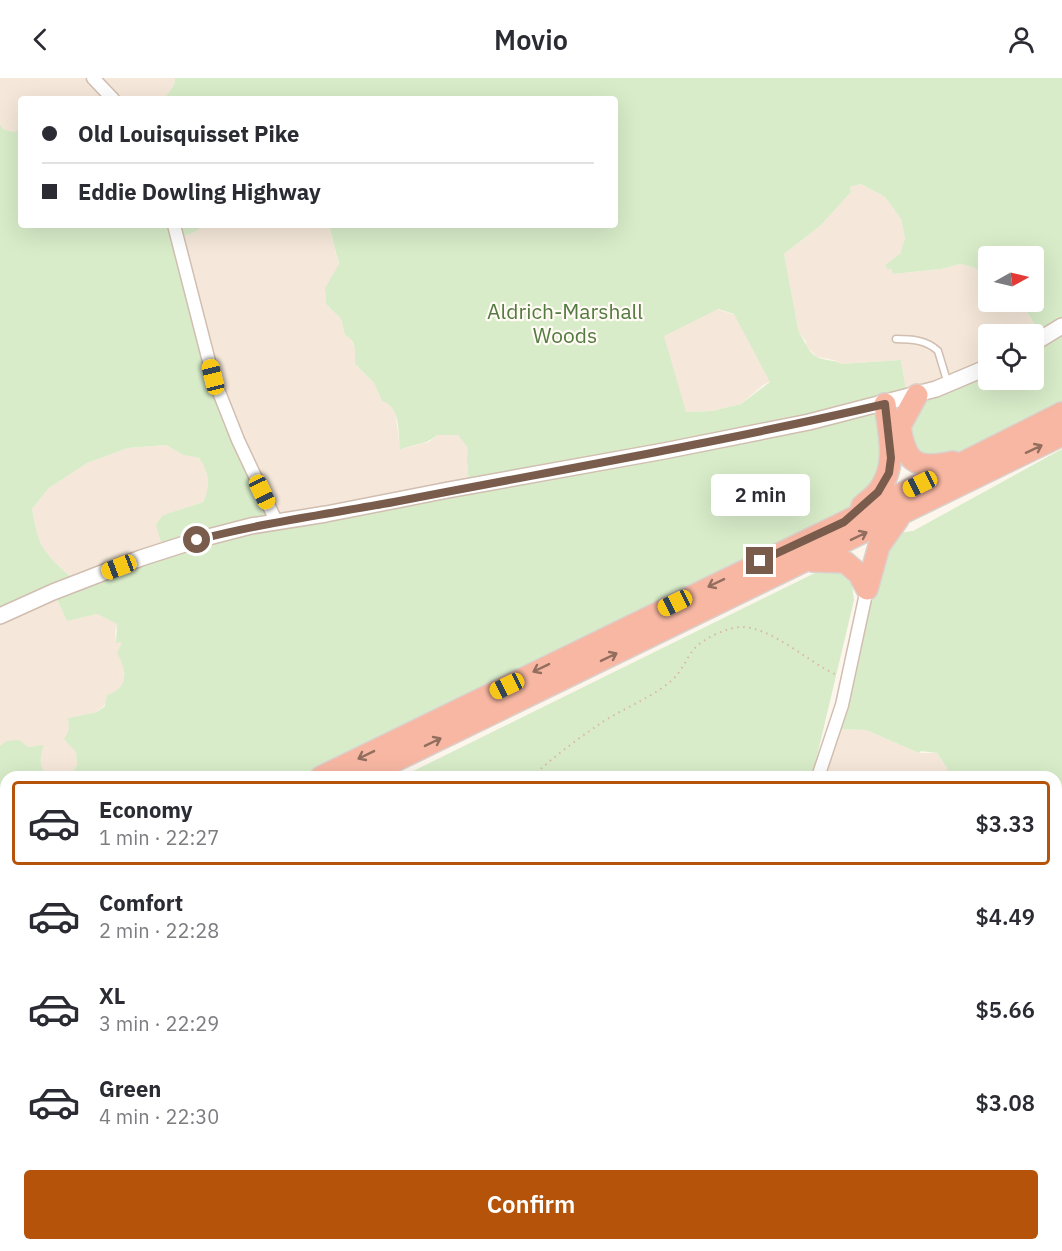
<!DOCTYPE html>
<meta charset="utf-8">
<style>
:root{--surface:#fff;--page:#f2f2f3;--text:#2b2b33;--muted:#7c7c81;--line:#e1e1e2;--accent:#b45309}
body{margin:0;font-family:"IBM Plex Sans",sans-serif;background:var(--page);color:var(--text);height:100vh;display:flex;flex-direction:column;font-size:22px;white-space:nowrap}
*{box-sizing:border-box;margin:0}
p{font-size:20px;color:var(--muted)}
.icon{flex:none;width:33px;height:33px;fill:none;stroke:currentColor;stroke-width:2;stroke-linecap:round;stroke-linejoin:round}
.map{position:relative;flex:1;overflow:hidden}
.side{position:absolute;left:0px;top:693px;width:1062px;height:480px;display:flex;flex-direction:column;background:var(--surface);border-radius:18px 18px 0 0;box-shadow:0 6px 24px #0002}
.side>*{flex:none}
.top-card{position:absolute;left:18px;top:18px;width:600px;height:132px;border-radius:6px;box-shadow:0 6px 24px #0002;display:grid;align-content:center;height:132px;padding:0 24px;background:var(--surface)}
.needle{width:39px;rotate:82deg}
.tools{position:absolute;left:978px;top:168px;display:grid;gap:12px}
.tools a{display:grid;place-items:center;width:66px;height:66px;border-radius:6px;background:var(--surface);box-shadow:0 6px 24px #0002;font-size:30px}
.end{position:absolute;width:27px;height:27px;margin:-14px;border:8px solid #7a5c4d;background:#fff;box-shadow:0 0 0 3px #fff}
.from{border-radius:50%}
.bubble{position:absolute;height:42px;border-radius:6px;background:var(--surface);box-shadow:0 6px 24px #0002;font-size:20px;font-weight:600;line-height:42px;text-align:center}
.car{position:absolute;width:18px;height:36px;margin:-18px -9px;border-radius:8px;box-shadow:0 0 4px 2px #0007;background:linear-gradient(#f5c518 24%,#345 0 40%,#f5c518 0 76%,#345 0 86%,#f5c518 0)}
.top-card b{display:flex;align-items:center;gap:21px;height:57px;font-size:22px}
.top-card b+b{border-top:2px solid var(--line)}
.top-card i{width:15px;height:15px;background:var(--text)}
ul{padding:10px 0 0;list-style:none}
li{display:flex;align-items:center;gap:18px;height:84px;margin:0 12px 9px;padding:0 12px;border:3px solid transparent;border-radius:6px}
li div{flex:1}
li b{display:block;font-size:22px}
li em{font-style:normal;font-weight:600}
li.on{border-color:var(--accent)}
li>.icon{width:54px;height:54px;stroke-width:1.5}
.cta{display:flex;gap:12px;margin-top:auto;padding:12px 24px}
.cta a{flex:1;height:69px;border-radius:6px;background:var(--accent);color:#fff;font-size:24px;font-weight:600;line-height:69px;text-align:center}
header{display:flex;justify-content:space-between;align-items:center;height:78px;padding:0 24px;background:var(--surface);font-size:27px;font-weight:600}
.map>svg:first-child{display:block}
</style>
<header><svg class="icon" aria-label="back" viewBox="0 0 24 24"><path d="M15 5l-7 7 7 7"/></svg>Movio<svg class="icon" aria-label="person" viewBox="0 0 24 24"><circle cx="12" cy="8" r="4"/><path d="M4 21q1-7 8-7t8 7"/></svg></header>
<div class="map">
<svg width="1062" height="1173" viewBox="0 0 1062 1173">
<rect width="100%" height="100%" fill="#fdf6ec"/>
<path fill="#f5e8da" d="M0 0H175L174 7 164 21H21V52L13 54 3 51 0 46Z
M861 106 885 119 901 141 905 160 900 177 896 179 891 191 893 196 941 191 960 186 973 189 983 195 988 194V224H1021L1042 260 1034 265V256H988V288L907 318 901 282 841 286 834 282 817 279 806 268V263L799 255 784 176 821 147 851 114 850 109Z
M205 147H329L339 187 325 210 326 226 341 241 345 257 350 260 355 270V286L374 305 382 323 390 325 395 332 400 371 429 364 437 357H458L469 370 467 383 469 408 277 443 233 355 176 160 193 155Z
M676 218 779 251 786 296 763 307 741 326 712 333 687 334 668 329 644 252Z
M166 367 183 377 199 380 206 389 209 413 203 424 163 437V471L91 495 70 498 47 477 38 461 32 431 49 410 87 385 128 370Z
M54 515 67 543 97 536 117 546 115 554 116 564H123L124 604 122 610 97 634 68 640 76 674 77 687 70 699H48L41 689 40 678 43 668 27 669 7 663 0 668V538Z
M833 651 866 652 919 675H937L947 690V699H820Z
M1062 952V1025L1057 1026 1056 1037V953Z
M806 1167H936L923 1173H805Z"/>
<path fill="#d8ecc9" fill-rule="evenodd" d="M175 0H1062V334L978 374 919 385 903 321 869 332 876 336 887 364 871 414 836 442 321 699H70L77 687 76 674 64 661 69 652 68 640 97 634 105 628 107 617C129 611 127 592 117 575L122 564 116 565 117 546 97 536 67 543 54 515 0 538V46L3 51 13 54 21 52V147H205L193 155 176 160 191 226 274 438 469 408 467 383 468 370 458 357H437C425 368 414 365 400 372 398 355 401 328 382 323L374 305 355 286C355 274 357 263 345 257L341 241 326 226 325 210 339 186 329 147H615V21H206L196 19 164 21 174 7ZM861 106 885 119 901 141 905 160 900 176 885 187 887 191H891L893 196 941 191 960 186 973 189 983 195 988 194V178H1034V224H1021L1042 259 1034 265V302H988V288L907 318 901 282 841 286C833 281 824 283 817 279 808 275 805 262 799 255L784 176 821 147 851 114 850 109ZM718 231 734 236 770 304 741 326 712 333 686 334 664 258ZM166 367 183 377 199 380C209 393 211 409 203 424L163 437 156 447 163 471 91 495 70 498C41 472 39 469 32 431L49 410 87 385 128 370Z
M1062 371V952L1056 953V699H947V690L937 675 921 673 919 675 866 652 833 651 858 522 883 457 913 453Z
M825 490 838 493 852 506 854 522 812 699H401Z
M19 662 28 669 44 667C39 681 39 688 48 699H6V854L0 857V668L6 663Z
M6 892V1167H806L805 1173H0V895Z
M1062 1025V1173H923L936 1167H1056V1038L1057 1026Z"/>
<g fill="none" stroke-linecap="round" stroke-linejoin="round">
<path stroke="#a5d3da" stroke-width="3" d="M1056 873 1062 864
M748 1173 749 1167"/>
<g stroke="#d1beb0" stroke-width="9">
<path id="service" d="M896 261C911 261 927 262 938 273L948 306"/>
</g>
<g stroke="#d1beb0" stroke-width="15">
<path id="minor" d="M93 0 113 21
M174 147 213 299 238 362 276 443
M818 699 842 627 867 511
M886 1173 887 1167"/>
</g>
<g stroke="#d1beb0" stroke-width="18">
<path id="tertiary" d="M1034 265 1062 248
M0 538 53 514 141 480 197 462 251 448 326 436 448 412 664 373 809 344 936 311 988 289"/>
</g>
<g stroke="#dad1cd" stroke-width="24">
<path id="motorway" d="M899 344C905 383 913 393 953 384
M900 348 917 317
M862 428C867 423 875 418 879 412 898 387 889 355 885 326
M813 483 845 484 859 496 867 511
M867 511 879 468 898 441
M321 699 845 444 1062 335
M362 699 1062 357
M0 856 6 853
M0 875 6 872"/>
</g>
<path stroke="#d9b8a5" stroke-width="2" stroke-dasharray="1.5 4.5" stroke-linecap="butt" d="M532 699C554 678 579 660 604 643 626 629 651 620 671 603 682 594 686 580 695 570 704 560 727 550 740 549 771 548 809 585 837 597
M0 933 6 929
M0 1110 6 1107
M334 1167V1173"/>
<use href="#service" stroke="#fff" stroke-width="6"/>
<use href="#minor" stroke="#fff" stroke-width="12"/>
<use href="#tertiary" stroke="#fff" stroke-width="15"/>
<use href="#motorway" stroke="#f7b7a3" stroke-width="21"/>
</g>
<defs><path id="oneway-shaft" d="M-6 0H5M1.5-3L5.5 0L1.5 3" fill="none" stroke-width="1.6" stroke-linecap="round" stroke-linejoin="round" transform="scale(1.5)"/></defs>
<g stroke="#936e5e">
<use href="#oneway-shaft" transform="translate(1034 371) rotate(-25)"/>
<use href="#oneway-shaft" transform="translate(859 458) rotate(-26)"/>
<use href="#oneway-shaft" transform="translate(716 505) rotate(154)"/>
<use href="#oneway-shaft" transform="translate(609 579) rotate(-26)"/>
<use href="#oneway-shaft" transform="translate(541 590) rotate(154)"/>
<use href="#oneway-shaft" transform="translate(433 664) rotate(-26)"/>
<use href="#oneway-shaft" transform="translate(366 677) rotate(154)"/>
</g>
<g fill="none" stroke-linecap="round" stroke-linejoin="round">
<path stroke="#7a5c4d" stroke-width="8" d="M197 462C262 445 328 436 394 424 558 392 722 364 885 326L891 380 889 395 878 414 844 444 760 483"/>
</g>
<g text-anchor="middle" stroke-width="4.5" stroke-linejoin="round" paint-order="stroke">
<g font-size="21" fill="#537a41" stroke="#fffaf3">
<text x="565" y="241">Aldrich-Marshall<tspan x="565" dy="24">Woods</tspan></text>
</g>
</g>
</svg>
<div class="tools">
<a><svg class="needle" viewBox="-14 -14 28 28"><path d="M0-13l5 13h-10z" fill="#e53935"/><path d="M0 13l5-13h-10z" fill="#7c7c81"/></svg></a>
<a><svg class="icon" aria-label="locate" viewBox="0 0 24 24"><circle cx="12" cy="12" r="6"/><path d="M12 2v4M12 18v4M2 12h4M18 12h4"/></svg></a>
</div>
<i class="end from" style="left:197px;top:462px"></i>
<i class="end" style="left:760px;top:483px"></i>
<div class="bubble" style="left:711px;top:396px;width:99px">2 min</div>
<i class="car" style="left:213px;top:299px;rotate:346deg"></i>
<i class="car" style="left:920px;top:406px;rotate:244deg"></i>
<i class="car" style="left:262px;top:414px;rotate:155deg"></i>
<i class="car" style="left:119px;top:489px;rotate:249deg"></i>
<i class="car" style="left:675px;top:525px;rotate:244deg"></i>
<i class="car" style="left:507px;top:608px;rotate:244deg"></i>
<div class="top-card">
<b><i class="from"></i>Old Louisquisset Pike</b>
<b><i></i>Eddie Dowling Highway</b>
</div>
<section class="side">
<ul>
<li class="on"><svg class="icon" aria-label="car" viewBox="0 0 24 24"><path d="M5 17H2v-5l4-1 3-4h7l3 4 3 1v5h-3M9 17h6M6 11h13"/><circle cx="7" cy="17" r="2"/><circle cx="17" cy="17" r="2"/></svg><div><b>Economy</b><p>1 min · 22:27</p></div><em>$3.33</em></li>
<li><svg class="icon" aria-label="car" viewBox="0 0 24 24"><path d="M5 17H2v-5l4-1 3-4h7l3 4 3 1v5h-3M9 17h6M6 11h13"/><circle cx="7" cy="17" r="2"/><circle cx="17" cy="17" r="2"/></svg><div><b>Comfort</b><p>2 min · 22:28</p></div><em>$4.49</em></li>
<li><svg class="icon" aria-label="car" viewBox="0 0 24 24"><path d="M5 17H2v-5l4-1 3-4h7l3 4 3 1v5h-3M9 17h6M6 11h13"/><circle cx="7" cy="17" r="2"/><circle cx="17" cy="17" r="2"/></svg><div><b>XL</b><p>3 min · 22:29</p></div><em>$5.66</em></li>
<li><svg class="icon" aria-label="car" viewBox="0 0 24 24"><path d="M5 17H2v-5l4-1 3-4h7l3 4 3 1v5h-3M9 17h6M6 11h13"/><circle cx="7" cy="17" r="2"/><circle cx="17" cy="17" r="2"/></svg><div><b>Green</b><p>4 min · 22:30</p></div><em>$3.08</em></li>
</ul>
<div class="cta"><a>Confirm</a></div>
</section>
</div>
